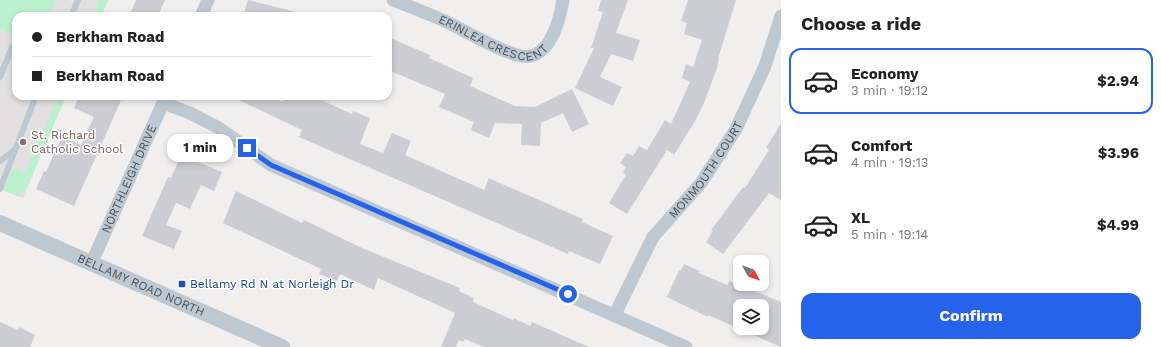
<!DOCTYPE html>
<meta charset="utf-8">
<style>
:root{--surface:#fff;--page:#f6f6f6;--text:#222;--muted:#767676;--line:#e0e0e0;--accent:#2563eb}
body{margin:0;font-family:"Work Sans",sans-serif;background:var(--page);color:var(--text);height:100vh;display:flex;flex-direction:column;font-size:15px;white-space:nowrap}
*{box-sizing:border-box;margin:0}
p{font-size:13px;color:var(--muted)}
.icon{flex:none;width:22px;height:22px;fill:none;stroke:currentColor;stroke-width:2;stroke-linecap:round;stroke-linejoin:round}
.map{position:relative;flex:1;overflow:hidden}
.panel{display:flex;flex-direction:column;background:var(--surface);width:380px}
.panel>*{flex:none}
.guide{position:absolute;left:12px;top:12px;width:380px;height:88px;border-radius:12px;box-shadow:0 2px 6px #0003;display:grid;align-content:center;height:88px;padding:0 20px;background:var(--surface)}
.needle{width:26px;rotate:130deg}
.fabs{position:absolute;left:733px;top:255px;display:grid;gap:8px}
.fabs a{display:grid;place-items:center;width:36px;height:36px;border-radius:8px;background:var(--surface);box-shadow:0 2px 6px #0003;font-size:20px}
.end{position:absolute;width:18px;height:18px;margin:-9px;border:5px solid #2563eb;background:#fff;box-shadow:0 0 0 2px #fff}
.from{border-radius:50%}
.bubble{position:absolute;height:28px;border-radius:12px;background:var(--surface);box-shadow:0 2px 6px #0003;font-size:13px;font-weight:700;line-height:28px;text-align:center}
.guide b{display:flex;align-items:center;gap:14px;height:38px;font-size:15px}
.guide b+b{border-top:1px solid var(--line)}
.guide i{width:10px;height:10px;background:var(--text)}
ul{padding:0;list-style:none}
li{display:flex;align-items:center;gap:12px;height:66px;margin:0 8px 6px;padding:0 12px;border:2px solid transparent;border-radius:12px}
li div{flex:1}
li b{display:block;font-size:15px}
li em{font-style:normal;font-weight:700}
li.current{border-color:var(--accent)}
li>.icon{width:36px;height:36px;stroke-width:1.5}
h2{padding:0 20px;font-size:18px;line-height:48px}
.action{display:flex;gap:8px;margin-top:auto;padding:8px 20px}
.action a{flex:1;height:46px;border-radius:12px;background:var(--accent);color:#fff;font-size:16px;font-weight:700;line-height:46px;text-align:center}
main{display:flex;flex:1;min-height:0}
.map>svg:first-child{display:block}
</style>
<main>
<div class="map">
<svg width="781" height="347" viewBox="0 0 781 347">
<rect width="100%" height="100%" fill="#f1eeee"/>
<path fill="#e2dfe0" d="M0 0H108L101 16H16V96H66L23 198 0 188Z"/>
<path fill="#bbf0cf" d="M0 0H56L49 16H16V37L0 29Z
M99 0H108L101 16H93Z
M58 96H66L25 192 22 191 19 197 3 190 13 168 25 173Z"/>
<path fill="#cbcdd3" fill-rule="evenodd" d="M136 0H165L158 16H129Z
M248 0 296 12 295 16H243Z
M601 0H628L616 33 640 40 633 61 611 54 600 77 622 87 613 106 575 88 594 48H591L603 12 598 11Z
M688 0H736L718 59H719L717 68 704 103 694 123 674 155 667 150 627 214 609 203 626 175 623 173 626 167 620 163 627 153 633 156 639 146 647 150 665 120 671 124 690 82 682 78 686 64 693 67 702 40 684 34 687 23 681 21Z
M388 37 430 55 429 58 473 78 470 86 515 106 535 107 572 89 589 124 572 132 563 113 541 123 540 146 521 145 522 124 495 123 489 138 471 130 474 122 439 107 445 94 388 70Z
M79 96H123L74 206 36 189 44 171 46 172 62 136 81 145 94 117 74 108Z
M230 96H263L271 99V97L283 102 285 96H312L352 114 353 111 370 118 360 144 383 153 392 133 411 141 405 155 484 190 489 178 495 181 583 219 582 222 613 236 600 264 569 251 568 254 299 137 302 130Z
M781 123V200L769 193 723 254 706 242 713 231 711 230 743 187 745 188 769 150 766 148Z
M181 155 222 172 214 191 201 185 190 209 176 203 166 225 182 231 174 249 142 236 168 177 171 178Z
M236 191 302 223 304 220 362 248 460 288 459 291 474 298 473 302 513 320 514 318 530 326 532 322 589 347H484L465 339 463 342 459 340 456 347H441L455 313 378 278 374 290 340 274 337 281 319 274 321 269 225 224 223 223 229 208Z
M684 264 700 271 699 273 727 285 729 281 781 302V347L708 315V317L667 297 679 270 681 271ZM740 306H762V328H740Z
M0 322 18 330 19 327 35 335 30 347H0Z"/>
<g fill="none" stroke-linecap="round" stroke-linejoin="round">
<path stroke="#bec8d1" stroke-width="6" d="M71 16 78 0
M0 77 12 47 16 49
M0 161 13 151
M0 189 36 96"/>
<g stroke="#bec8d1" stroke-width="13">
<path id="s1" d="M393 0C411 7 429 14 447 22 464 30 515 61 531 56 552 51 560 18 563 0"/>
<path d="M201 16 208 0"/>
<path d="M163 103 190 113 219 128 271 165 686 347"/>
<path id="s2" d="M92 262 166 96"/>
<path id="s3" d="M614 316 653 237 701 183 736 129 765 66 781 16"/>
</g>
<path stroke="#bec8d1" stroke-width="16" id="s4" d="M0 223 282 347"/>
</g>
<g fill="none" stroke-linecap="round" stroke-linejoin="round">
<path stroke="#2563eb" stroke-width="5" d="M247 148 271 165 568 294"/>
</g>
<circle fill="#8d6e63" stroke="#fff" stroke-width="1.5" cx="23" cy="142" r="4"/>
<rect fill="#1a4fb4" stroke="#fff" stroke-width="1.5" x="178" y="280" width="8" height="8" rx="2"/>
<g text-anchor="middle" stroke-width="3" stroke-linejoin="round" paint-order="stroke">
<g font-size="12" fill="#46515c" stroke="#fff">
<text dy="4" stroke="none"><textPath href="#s1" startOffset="109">ERINLEA CRESCENT</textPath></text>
<text dy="4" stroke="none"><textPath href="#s3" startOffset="174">MONMOUTH COURT</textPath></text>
<text dy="4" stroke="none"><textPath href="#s2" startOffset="91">NORTHLEIGH DRIVE</textPath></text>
<text dy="4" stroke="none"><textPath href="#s4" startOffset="154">BELLAMY ROAD NORTH</textPath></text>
</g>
<g font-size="12" fill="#785e54" stroke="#fff" text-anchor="start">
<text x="31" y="139">St. Richard<tspan x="31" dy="14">Catholic School</tspan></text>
</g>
<g font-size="12" fill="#164399" stroke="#fff" text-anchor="start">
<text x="190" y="288">Bellamy Rd N at Norleigh Dr</text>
</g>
</g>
</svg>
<div class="fabs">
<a><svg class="needle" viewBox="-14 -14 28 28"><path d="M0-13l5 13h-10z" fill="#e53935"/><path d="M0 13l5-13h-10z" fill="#767676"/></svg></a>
<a><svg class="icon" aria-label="layers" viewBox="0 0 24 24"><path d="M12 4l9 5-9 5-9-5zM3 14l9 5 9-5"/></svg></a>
</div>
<i class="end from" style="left:568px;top:294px"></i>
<i class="end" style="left:247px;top:148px"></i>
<div class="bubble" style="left:167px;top:134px;width:66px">1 min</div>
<div class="guide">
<b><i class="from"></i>Berkham Road</b>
<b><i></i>Berkham Road</b>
</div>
</div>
<section class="panel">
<h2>Choose a ride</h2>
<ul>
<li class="current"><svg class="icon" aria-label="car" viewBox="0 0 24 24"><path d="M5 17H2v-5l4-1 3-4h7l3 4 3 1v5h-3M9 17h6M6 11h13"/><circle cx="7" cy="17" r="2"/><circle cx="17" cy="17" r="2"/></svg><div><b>Economy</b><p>3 min · 19:12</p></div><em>$2.94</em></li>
<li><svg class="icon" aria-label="car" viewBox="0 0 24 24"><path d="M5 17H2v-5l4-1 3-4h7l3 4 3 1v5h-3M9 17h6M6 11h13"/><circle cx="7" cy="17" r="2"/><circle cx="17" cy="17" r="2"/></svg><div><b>Comfort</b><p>4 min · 19:13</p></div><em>$3.96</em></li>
<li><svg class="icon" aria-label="car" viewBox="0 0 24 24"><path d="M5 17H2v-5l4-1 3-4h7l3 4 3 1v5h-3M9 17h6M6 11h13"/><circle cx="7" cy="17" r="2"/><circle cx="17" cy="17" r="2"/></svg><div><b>XL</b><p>5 min · 19:14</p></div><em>$4.99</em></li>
</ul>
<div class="action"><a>Confirm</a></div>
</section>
</main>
